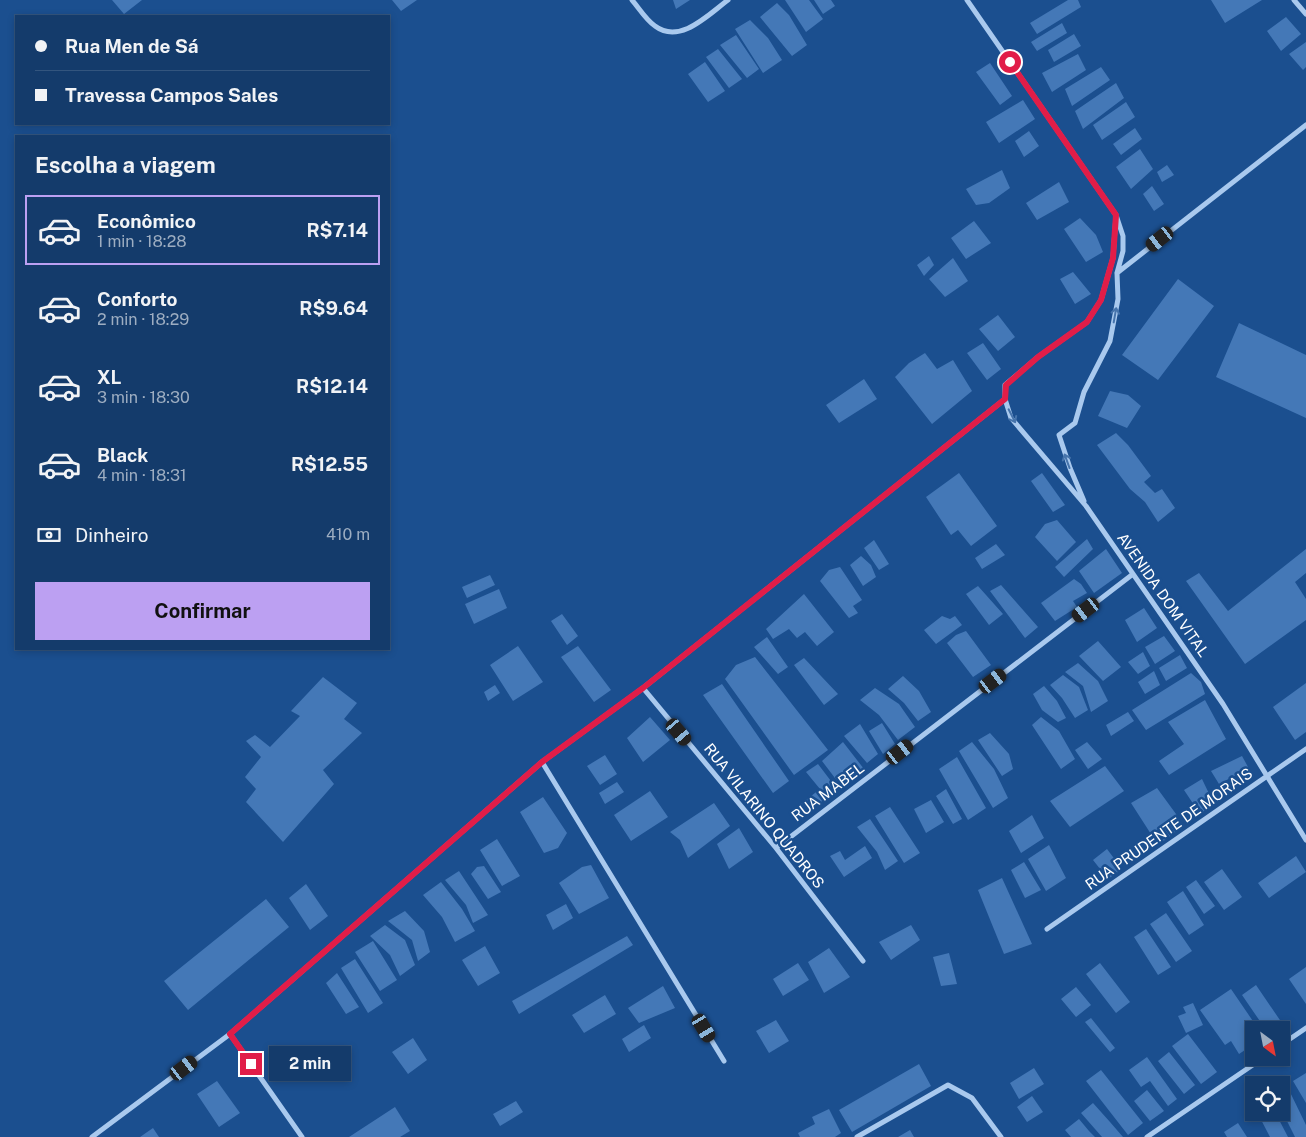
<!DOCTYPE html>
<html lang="pt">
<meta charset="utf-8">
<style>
:root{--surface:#143b6b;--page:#214673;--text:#f1f3f6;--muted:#9dadc1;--line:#33557e;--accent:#bca0f2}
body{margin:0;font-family:"Public Sans",sans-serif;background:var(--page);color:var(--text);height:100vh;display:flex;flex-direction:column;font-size:19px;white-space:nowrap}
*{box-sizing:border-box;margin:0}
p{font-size:16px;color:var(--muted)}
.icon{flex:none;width:28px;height:28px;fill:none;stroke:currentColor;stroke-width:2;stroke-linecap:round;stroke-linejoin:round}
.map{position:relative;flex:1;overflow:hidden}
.panel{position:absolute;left:15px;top:135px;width:375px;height:515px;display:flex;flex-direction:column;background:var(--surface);border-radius:0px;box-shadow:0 2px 8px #0003,0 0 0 1px var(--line)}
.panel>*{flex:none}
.hud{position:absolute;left:15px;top:15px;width:375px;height:110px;border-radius:0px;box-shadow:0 2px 8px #0003,0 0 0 1px var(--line);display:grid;align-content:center;height:110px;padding:0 20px;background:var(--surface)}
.needle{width:32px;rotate:148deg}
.tools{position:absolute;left:1245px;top:1021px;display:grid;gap:10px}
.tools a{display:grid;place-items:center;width:45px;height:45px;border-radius:0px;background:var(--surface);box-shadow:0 2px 8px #0003,0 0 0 1px var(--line);font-size:25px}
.end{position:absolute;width:22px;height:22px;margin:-11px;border:6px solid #e11d48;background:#fff;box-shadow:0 0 0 2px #fff}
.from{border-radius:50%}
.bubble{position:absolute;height:35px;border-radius:0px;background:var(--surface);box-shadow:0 2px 8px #0003,0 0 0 1px var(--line);font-size:16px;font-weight:700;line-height:35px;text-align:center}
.car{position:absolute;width:15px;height:30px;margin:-15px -8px;border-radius:6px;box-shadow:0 0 4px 1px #0007;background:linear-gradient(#222 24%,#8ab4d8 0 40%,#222 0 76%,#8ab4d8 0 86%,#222 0)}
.hud b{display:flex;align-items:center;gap:18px;height:48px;font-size:19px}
.hud b+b{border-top:1px solid var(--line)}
.hud i{width:12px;height:12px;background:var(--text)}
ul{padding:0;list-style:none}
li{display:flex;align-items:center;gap:15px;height:70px;margin:0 10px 8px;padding:0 10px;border:2px solid transparent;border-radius:0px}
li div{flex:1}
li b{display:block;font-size:19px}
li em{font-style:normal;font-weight:700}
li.selected{border-color:var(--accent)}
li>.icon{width:45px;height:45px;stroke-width:1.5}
h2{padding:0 20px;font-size:22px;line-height:60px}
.pay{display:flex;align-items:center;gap:12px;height:55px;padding:0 20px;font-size:19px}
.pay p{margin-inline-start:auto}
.cta{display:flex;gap:10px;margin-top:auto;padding:10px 20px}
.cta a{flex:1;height:58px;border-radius:0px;background:var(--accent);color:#111;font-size:20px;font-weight:700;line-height:58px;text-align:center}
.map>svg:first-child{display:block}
</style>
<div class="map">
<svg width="1306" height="1137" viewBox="0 0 1306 1137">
<rect width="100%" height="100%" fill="#1b4f8f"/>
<path fill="#4478b7" d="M112 0H142L124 14Z
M392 0H417L401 11Z
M673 0H690L676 9Z
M785 0H809L823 19 806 32Z
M814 0H831L835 6 823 14Z
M1068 0H1078L1081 7 1037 34 1030 23Z
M1211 0H1262L1225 23Z
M777 3 789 15 807 45 792 56 760 17Z
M1286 17 1301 34 1281 51 1267 31Z
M750 20 768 38 782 60 763 73 735 29Z
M1062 23 1067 33 1037 51 1031 42Z
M1074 34 1081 46 1054 62 1048 50Z
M736 35 759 69 747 78 720 45Z
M1306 42V67L1303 70 1289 54Z
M718 49 742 79 729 88 706 57Z
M1078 54 1086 70 1052 92 1042 73Z
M705 62 725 91 708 102 688 74Z
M990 63 1012 96 1000 105 976 72Z
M1101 67 1110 80 1072 106 1065 89Z
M1116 83 1124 98 1083 129 1075 111Z
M1023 100 1035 119 999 143 986 122Z
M1126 102 1135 117 1102 140 1093 125Z
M1135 128 1142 139 1121 155 1113 144Z
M1029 131 1039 146 1024 157 1015 141Z
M1140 149 1153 169 1131 189 1116 167Z
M1167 165 1174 175 1162 182 1157 172Z
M1002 170 1010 188 989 203 976 205 966 189Z
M1059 182 1069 202 1037 220 1026 203Z
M1152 186 1164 204 1154 211 1143 194Z
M1080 218 1096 235 1103 252 1086 262 1064 229Z
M974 221 991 243 966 259 951 238Z
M929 256 934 265 924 276 917 265Z
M953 258 968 281 945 297 929 279Z
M1073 272 1091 294 1075 304 1060 279Z
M1178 279 1214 306 1158 380 1122 355Z
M998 315 1015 337 998 351 979 329Z
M1239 323 1306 355V418L1216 377Z
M983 343 1001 369 987 380 967 353Z
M925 353 937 369 953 360 972 391 932 424 895 377 909 363Z
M864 379 877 399 839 423 826 405Z
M1110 391 1128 395 1141 406 1127 428 1098 416Z
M1116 433 1128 445 1151 476 1144 482 1155 493 1162 489 1175 508 1158 522 1145 502 1130 489 1097 445Z
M959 473 997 526 971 546 958 530 951 535 926 497Z
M1042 473 1065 505 1053 512 1031 481Z
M1057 520 1076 542 1057 561 1035 537 1045 524Z
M1087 539 1093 549 1064 577 1055 567Z
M874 540 889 564 879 570 864 548Z
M996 544 1005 555 982 569 975 558Z
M1106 549 1122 573 1094 593 1079 571Z
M1306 549V573L1295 582 1306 599V620L1245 664 1186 581 1199 573 1228 611Z
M861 556 871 565 876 577 863 586 850 565Z
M840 567 862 600 853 606 858 613 849 618 820 581 829 570Z
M490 575 495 585 467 598 462 587Z
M1074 579 1081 584 1087 593 1073 601 1077 607 1055 621 1041 603Z
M1001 585 1038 627 1025 638 990 591Z
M978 586 1003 614 989 625 966 594Z
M499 589 507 608 474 624 465 604Z
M804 594 834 632 817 646 805 632 797 638 789 629 773 639 766 629Z
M1144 608 1157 628 1137 642 1125 620Z
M562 614 578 636 567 645 551 621Z
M942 616 950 619 955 616 962 625 936 644 924 630Z
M966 631 991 665 973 677 947 643 956 635Z
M1164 636 1175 651 1155 664 1145 647Z
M767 637 788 667 778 674 754 647Z
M1098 641 1121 667 1103 681 1079 656Z
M518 646 543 682 513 701 490 665Z
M578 646 611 690 594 702 561 657Z
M1143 652 1150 666 1138 674 1128 662Z
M1180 655 1187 668 1166 681 1159 668Z
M755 657 828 750 794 775 725 679 736 665Z
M804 658 838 694 824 705 794 665Z
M1078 663 1098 681 1108 701 1091 712 1083 686 1065 672Z
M1154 671 1160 685 1145 694 1138 682Z
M1191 673 1201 682 1205 694 1146 730 1132 710Z
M1063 675 1079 687 1088 710 1075 718 1062 698 1050 685Z
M903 676 919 691 931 712 918 721 904 703 888 689Z
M323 677 357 703 344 719 362 733 323 770 334 784 283 842 246 802 256 789 245 777 261 757 246 741 255 735 270 747 300 716 291 711Z
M1306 683V732L1295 740 1273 707Z
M722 684 789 781 773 793 703 695Z
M495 685 500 693 488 701 484 692Z
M1044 686 1057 701 1066 718 1058 722 1042 710 1033 694Z
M875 688 899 704 915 727 898 740 879 715 860 700Z
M1205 700 1226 739 1169 775 1159 761 1184 744 1168 722Z
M1128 712 1134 721 1111 736 1106 725Z
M650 717 670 740 643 762 627 738Z
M1041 717 1059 731 1075 759 1061 769 1032 725Z
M882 723 895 744 883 754 869 731Z
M860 724 878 754 867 763 844 736Z
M990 733 1009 754 1013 769 1002 776 978 740Z
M843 742 864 769 841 786 822 761Z
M972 742 994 769 1008 798 993 808 959 751Z
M1087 742 1102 759 1088 769 1075 750Z
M605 755 617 774 600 785 587 766Z
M1242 756 1253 776 1243 783 1238 774 1219 784 1211 771Z
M957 757 986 808 968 820 939 769Z
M818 764 837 789 799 820 792 811 820 789 806 772Z
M1105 766 1124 791 1070 827 1050 801Z
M1202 779 1214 804 1200 814 1184 790Z
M617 782 624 792 605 804 599 793Z
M1157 788 1176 814 1181 828 1158 845 1131 803Z
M946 789 962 819 953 824 936 796Z
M650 791 668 817 631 841 614 815Z
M543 797 567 833 558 848 544 853 520 812Z
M931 800 944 822 926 833 914 809Z
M714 803 730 826 688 858 680 840 670 832Z
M890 807 920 853 904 863 875 816Z
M1032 815 1044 838 1021 853 1009 831Z
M870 819 898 861 885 870 877 852 857 827Z
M739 828 753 852 729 869 717 844Z
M497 839 520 876 502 886 480 850Z
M1049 845 1066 878 1046 891 1028 859Z
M865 846 872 858 844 877 830 856 840 851 845 860Z
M1107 849 1122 869 1108 879 1093 860Z
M1296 856 1306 872 1269 898 1258 883Z
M1024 862 1041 890 1025 898 1011 870Z
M591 865 609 898 579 914 559 883 582 867Z
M484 866 501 892 488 899 471 874 477 867Z
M1222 869 1242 897 1224 910 1204 882Z
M459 871 488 915 473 923 466 905 445 880Z
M1002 878 1032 944 1004 954 978 890Z
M1196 880 1215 906 1204 914 1186 887Z
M441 882 462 909 475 931 455 942 442 917 423 895Z
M306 884 328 916 310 930 289 898Z
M1183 891 1204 925 1189 935 1167 902Z
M266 899 289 927 188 1010 164 981Z
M566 904 573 918 553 930 546 915Z
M405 911 424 931 430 952 418 961 412 940 388 921Z
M1166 913 1192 951 1176 962 1150 924Z
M385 925 405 940 415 965 400 976 390 955 370 936Z
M911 925 920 940 891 960 879 942Z
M1146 929 1171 967 1158 975 1134 937Z
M627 936 633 945 519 1014 512 1001Z
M373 941 397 980 380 991 355 952Z
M485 946 500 973 478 986 462 960Z
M829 948 850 977 824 993 808 962Z
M949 953 957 984 941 986 933 957Z
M355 959 383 1003 368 1013 341 968Z
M798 963 809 980 783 996 773 979Z
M1100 963 1130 1002 1116 1013 1086 974Z
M1306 967V1004L1289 979Z
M337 973 359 1007 346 1014 326 983Z
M1256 985 1284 1026 1279 1030H1266L1242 995Z
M663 986 675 1008 639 1023 628 1008Z
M1076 987 1091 1005 1076 1017 1061 999Z
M1231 989 1259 1030H1254V1044L1239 1054 1231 1041 1225 1045 1200 1010Z
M605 995 616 1014 584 1033 572 1015Z
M1193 1003 1203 1025 1186 1033 1178 1016 1186 1013 1183 1007Z
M1091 1018 1115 1048 1110 1052 1085 1022Z
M776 1020 789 1041 769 1053 756 1031Z
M644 1025 651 1038 629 1052 622 1039Z
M1188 1034 1217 1072 1201 1084 1172 1046Z
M413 1038 427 1060 408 1074 392 1052Z
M1169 1052 1195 1085 1184 1094 1158 1061Z
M1147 1057 1177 1099 1168 1106 1150 1081 1141 1087 1129 1070Z
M919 1064 931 1086 852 1132 839 1110Z
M1034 1068 1044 1084 1019 1099 1010 1083Z
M1101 1070 1143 1123 1128 1135 1086 1081Z
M1306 1073V1103L1293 1081Z
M217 1081 240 1113 219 1127 197 1094Z
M1288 1088 1306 1125V1137H1295L1281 1109V1091Z
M1147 1090 1164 1111 1150 1121 1134 1101Z
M1032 1096 1043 1112 1027 1122 1017 1107Z
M516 1101 523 1112 500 1126 493 1114Z
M1093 1103 1110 1122 1123 1137H1102L1081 1113Z
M395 1107 410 1131 400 1137H349Z
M829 1109 841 1133 835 1137H800L798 1133 815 1124 812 1117Z
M1257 1112H1275L1288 1137H1270Z
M1079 1119 1089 1131 1095 1137H1071L1065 1130Z
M1238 1123 1247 1137H1227L1224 1132Z
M153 1128 159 1137H140Z
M910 1130 914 1137H898Z"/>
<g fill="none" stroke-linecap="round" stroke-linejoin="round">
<path stroke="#a9c9ee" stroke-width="5" d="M632 0C639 8 646 20 655 26 680 45 709 14 728 0
M967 0 1116 215 1123 236V251L1117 273 1118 299 1110 341 1084 392 1075 423 1059 435 1070 468 1084 501
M1294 0 1306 14
M1116 215 1113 258 1101 300 1087 322 1038 357 1005 385V399L1011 418 1086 506 1223 704 1306 840
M1117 273 1306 125
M643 688 776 848 863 961
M542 762 724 1061
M776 848 1133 574
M1047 929 1306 749
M230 1034 302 1137
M1281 1045 1306 1028
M92 1137 230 1034 542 762 643 688 1005 399
M857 1137 948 1085 972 1098 1001 1137
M1147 1137 1263 1058"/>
</g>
<defs><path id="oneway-shaft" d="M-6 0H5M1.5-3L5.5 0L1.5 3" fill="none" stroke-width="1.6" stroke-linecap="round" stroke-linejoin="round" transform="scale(1.25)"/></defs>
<g stroke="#4674ac">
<use href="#oneway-shaft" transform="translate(1115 315) rotate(-80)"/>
<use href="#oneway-shaft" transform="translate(1012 416) rotate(63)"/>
<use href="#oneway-shaft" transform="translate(1067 461) rotate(-110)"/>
</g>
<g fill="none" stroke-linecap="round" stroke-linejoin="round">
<path stroke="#e11d48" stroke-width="6" d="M251 1064 230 1034 542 762 643 688 1005 399 1006 385 1038 357 1087 322 1101 300 1113 258 1116 215 1010 62"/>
</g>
<g text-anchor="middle" stroke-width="5" stroke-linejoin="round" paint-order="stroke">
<g font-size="15" fill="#fff" stroke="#1b4f8f">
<text transform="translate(1163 595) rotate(55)" y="5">AVENIDA DOM VITAL</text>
<text transform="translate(828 792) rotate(-37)" y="5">RUA MABEL</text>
<text transform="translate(764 816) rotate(51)" y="5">RUA VILARINO QUADROS</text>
<text transform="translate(1169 829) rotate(-35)" y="5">RUA PRUDENTE DE MORAIS</text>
</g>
</g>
</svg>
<div class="tools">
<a><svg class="needle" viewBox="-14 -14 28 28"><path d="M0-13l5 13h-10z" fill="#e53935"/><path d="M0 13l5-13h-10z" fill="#9dadc1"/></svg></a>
<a><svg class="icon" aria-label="locate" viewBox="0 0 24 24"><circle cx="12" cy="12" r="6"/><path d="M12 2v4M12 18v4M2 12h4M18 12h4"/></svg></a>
</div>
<i class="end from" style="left:1010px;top:62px"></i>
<i class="end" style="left:251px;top:1064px"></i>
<div class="bubble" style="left:269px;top:1046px;width:82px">2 min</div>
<i class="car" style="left:1160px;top:239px;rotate:232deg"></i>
<i class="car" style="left:1086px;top:610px;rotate:233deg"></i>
<i class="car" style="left:993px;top:681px;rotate:53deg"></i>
<i class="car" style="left:679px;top:732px;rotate:140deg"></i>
<i class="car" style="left:900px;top:752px;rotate:52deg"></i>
<i class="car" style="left:704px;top:1028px;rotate:149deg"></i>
<i class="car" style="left:184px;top:1068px;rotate:53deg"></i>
<div class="hud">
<b><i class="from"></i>Rua Men de Sá</b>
<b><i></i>Travessa Campos Sales</b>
</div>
<section class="panel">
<h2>Escolha a viagem</h2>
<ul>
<li class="selected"><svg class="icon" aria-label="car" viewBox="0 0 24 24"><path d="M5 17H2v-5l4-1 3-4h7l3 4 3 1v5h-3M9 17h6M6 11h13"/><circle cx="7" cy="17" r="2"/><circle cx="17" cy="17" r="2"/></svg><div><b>Econômico</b><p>1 min · 18:28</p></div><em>R$7.14</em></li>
<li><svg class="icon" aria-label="car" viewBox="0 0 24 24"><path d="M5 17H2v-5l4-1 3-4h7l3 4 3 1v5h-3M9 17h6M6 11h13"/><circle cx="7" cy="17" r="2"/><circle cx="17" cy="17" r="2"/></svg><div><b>Conforto</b><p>2 min · 18:29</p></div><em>R$9.64</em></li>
<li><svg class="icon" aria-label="car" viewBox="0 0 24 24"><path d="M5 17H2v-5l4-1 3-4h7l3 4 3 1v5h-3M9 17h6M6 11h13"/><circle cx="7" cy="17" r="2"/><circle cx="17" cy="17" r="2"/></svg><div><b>XL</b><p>3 min · 18:30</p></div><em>R$12.14</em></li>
<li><svg class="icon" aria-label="car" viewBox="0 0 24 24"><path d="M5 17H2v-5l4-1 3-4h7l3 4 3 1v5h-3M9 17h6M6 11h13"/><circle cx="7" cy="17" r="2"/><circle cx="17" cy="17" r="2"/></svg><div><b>Black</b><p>4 min · 18:31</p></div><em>R$12.55</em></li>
</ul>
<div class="pay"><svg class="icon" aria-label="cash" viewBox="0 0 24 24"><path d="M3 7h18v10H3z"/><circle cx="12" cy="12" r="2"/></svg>Dinheiro<p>410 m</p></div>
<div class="cta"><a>Confirmar</a></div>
</section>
</div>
